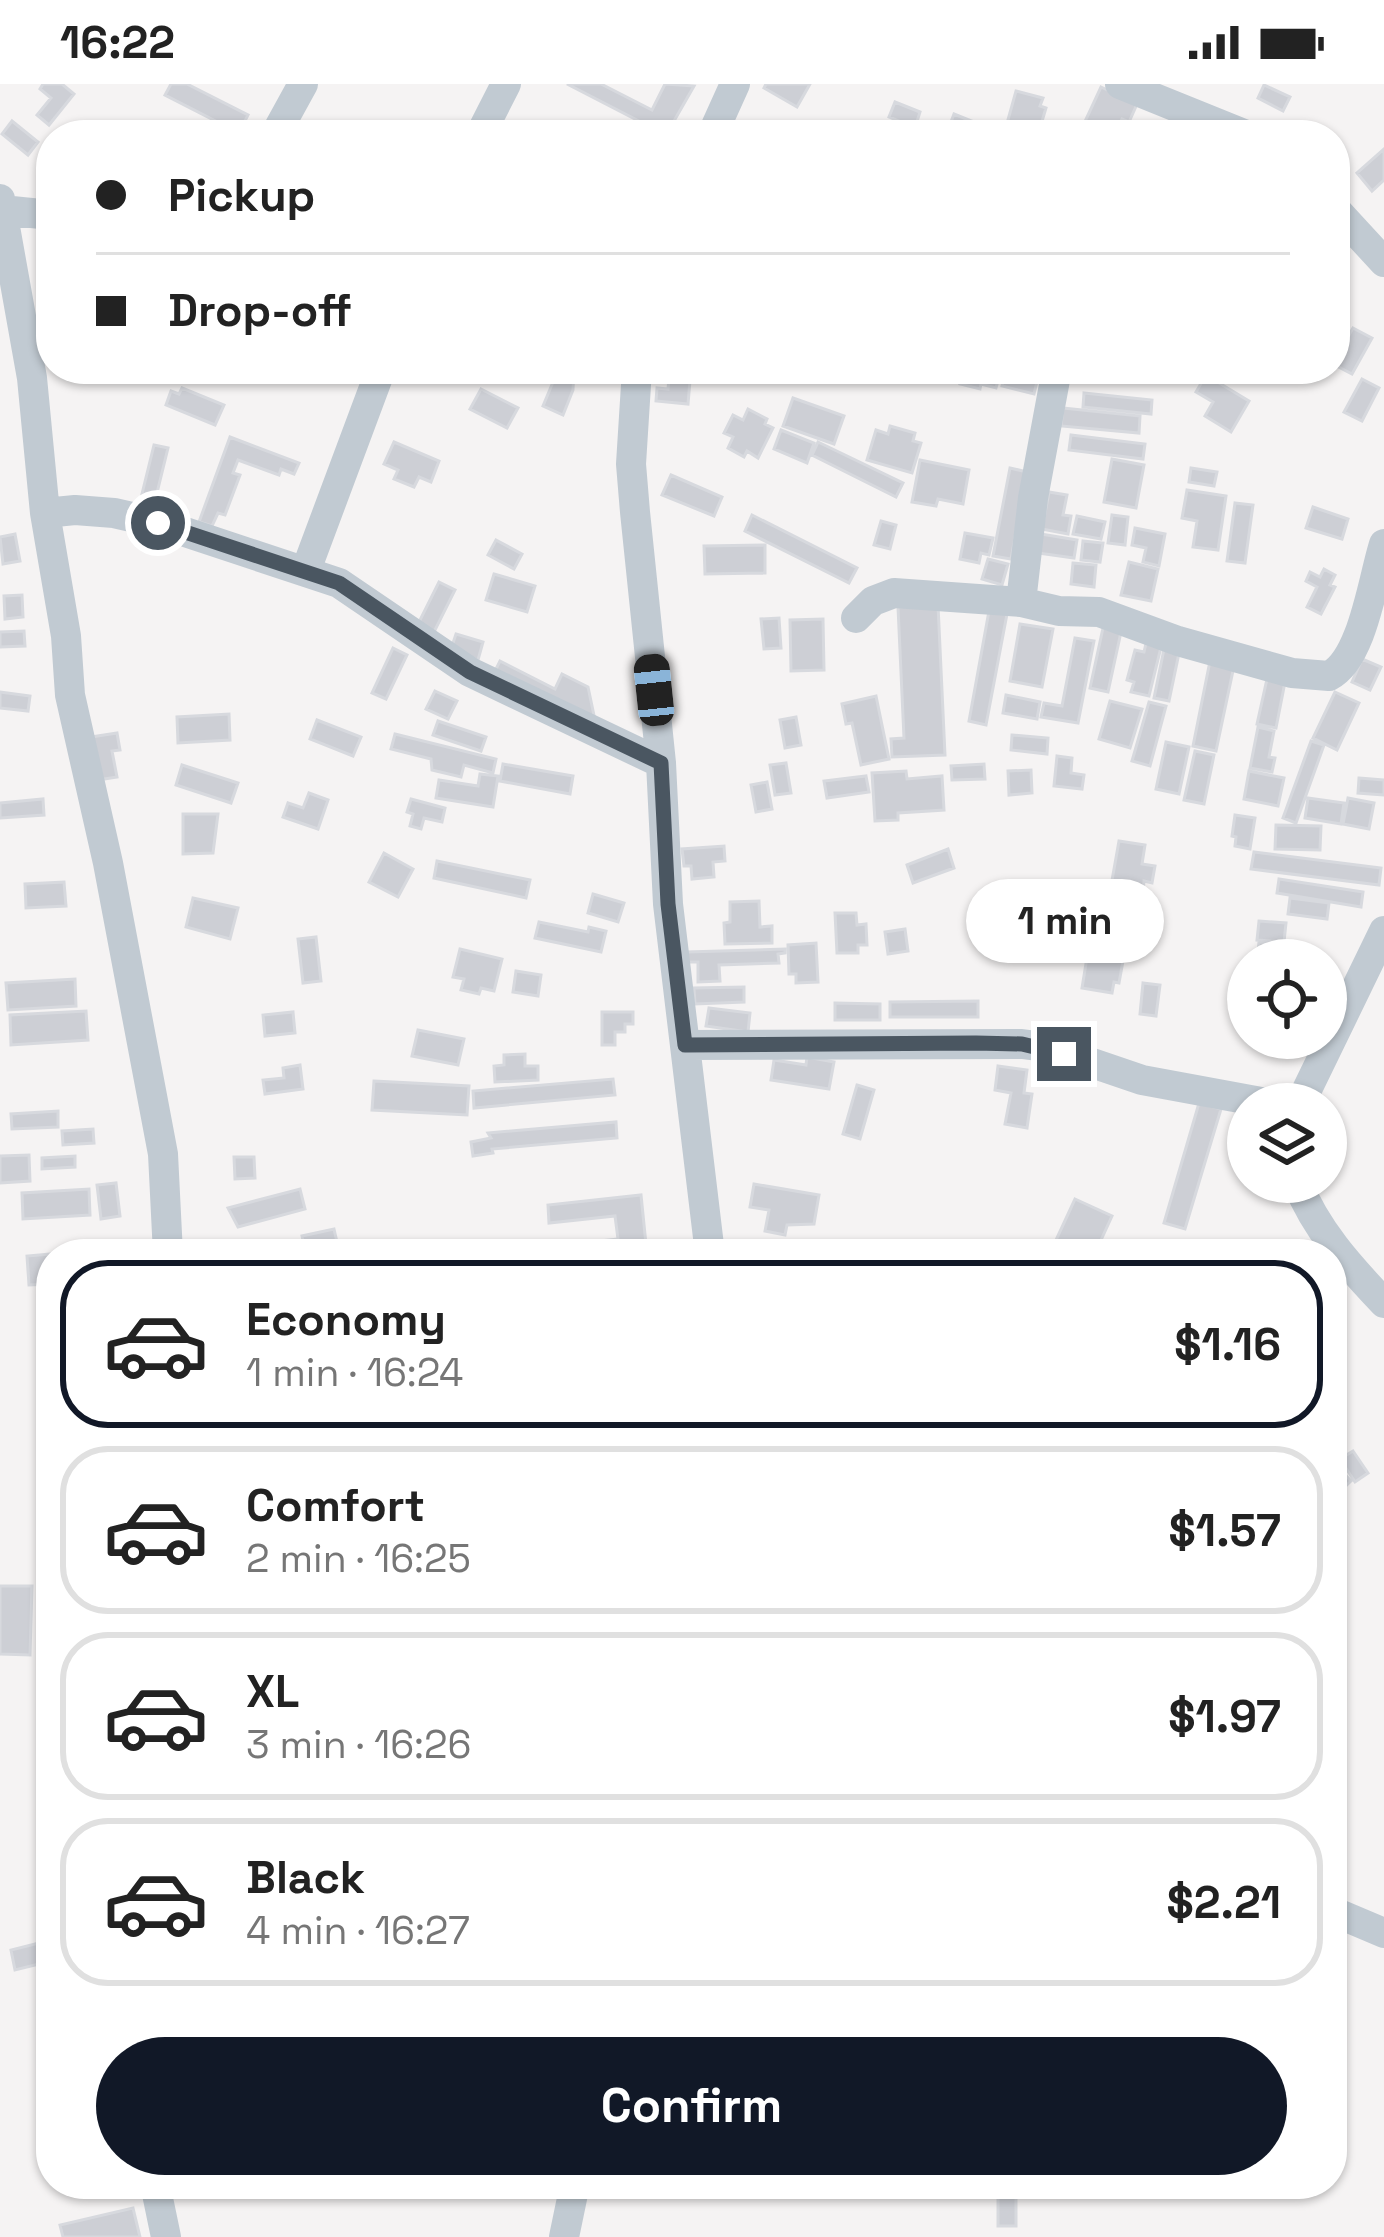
<!DOCTYPE html>
<meta charset="utf-8">
<style>
:root{--surface:#fff;--page:#f6f6f6;--text:#222;--muted:#767676;--line:#e0e0e0;--accent:#111827}
body{margin:0;font-family:"Space Grotesk",sans-serif;background:var(--page);color:var(--text);height:100vh;display:flex;flex-direction:column;font-size:45px;white-space:nowrap}
*{box-sizing:border-box;margin:0}
p{font-size:39px;color:var(--muted)}
.icon{flex:none;width:66px;height:66px;fill:none;stroke:currentColor;stroke-width:2;stroke-linecap:round;stroke-linejoin:round}
.map{position:relative;flex:1;overflow:hidden}
.details{position:absolute;left:36px;top:1155px;width:1311px;height:960px;display:flex;flex-direction:column;background:var(--surface);border-radius:48px;box-shadow:0 3px 9px #0004}
.details>*{flex:none}
.guide{position:absolute;left:36px;top:36px;width:1314px;height:264px;border-radius:48px;box-shadow:0 3px 9px #0004;display:grid;align-content:center;height:264px;padding:0 60px;background:var(--surface)}
.fabs{position:absolute;left:1227px;top:855px;display:grid;gap:24px}
.fabs a{display:grid;place-items:center;width:120px;height:120px;border-radius:50%;background:var(--surface);box-shadow:0 3px 9px #0004;font-size:60px}
.end{position:absolute;width:54px;height:54px;margin:-27px;border:15px solid #4a5661;background:#fff;box-shadow:0 0 0 6px #fff}
.from{border-radius:50%}
.bubble{position:absolute;height:84px;border-radius:42px;background:var(--surface);box-shadow:0 3px 9px #0004;font-size:39px;font-weight:600;line-height:84px;text-align:center}
.car{position:absolute;width:36px;height:72px;margin:-36px -18px;border-radius:15px;box-shadow:0 0 9px 3px #0007;background:linear-gradient(#222 24%,#8ab4d8 0 40%,#222 0 76%,#8ab4d8 0 86%,#222 0)}
.guide b{display:flex;align-items:center;gap:42px;height:114px;font-size:45px}
.guide b+b{border-top:3px solid var(--line)}
.guide i{width:30px;height:30px;background:var(--text)}
ul{padding:21px 0 0;list-style:none}
li{display:flex;align-items:center;gap:36px;height:168px;margin:0 24px 18px;padding:0 36px;border:6px solid var(--line);border-radius:48px}
li div{flex:1}
li b{display:block;font-size:45px}
li em{font-style:normal;font-weight:600}
li.active{border-color:var(--accent)}
li>.icon{width:108px;height:108px;stroke-width:1.5}
.action{display:flex;gap:24px;margin-top:auto;padding:24px 60px}
.action a{flex:1;height:138px;border-radius:72px;background:var(--accent);color:#fff;font-size:48px;font-weight:600;line-height:138px;text-align:center}
.status{display:flex;justify-content:space-between;align-items:center;height:84px;padding:0 60px;background:var(--surface);direction:ltr}
.status svg{height:33px;fill:currentColor}
.map>svg:first-child{display:block}
</style>
<div class="status"><b>16:22</b><svg viewBox="0 0 49 12"><path d="M0 12V9h3v3zM5 12V6h3v6zM10 12V3h3v9zM15 12V0h3v12zM26 1h20v11H26zM47 4h2v5h-2z"/></svg></div>
<div class="map">
<svg width="1384" height="2153" viewBox="0 0 1384 2153">
<rect width="100%" height="100%" fill="#f5f3f3"/>
<path fill="#cdcfd5" stroke="#d7d9de" stroke-width="3" d="M43 0H62L74 10 49 41 37 31 51 14 40 5Z
M171 0H187L248 31 239 49 165 11Z
M567 0H601L652 26 665 0 694 2 666 51Z
M766 0H810L797 23 764 4Z
M1264 1 1290 13 1283 27 1258 14Z
M1101 3 1137 20 1129 38 1122 35 1115 51H1091L1081 46Z
M1016 7 1043 14 1040 22 1046 24 1040 44 1035 42 1032 51 1004 50Z
M895 18 920 28 915 44 889 33Z
M954 30 996 47 995 51H946Z
M12 37 38 58 28 71 2 50Z
M1384 65V96L1372 107 1357 89Z
M1353 244 1372 254 1352 290 1335 281V275Z
M532 285 554 294 558 285H574L573 306 563 331 543 322 553 298 526 286Z
M670 285H691L688 320 656 317 657 304 668 305Z
M947 285H1001L996 304 981 300 980 305 960 300 962 294 946 289Z
M1006 285H1040L1034 310 1002 302Z
M1206 291 1249 317 1231 348 1205 332 1213 318 1196 308Z
M1362 295 1379 304 1362 337 1344 328Z
M182 304 224 321 215 341 166 321 171 307 179 310Z
M481 305 518 324 507 344 470 325Z
M1084 309 1152 316 1151 330 1083 323Z
M793 314 844 332 834 360 783 342Z
M1063 324 1140 332 1139 349 1061 342Z
M748 325 767 335 765 340 773 344 758 374 747 367 744 373 728 364 733 353 724 349 733 331 743 336Z
M890 342 915 349 913 357 921 359 912 389 867 376 876 346 888 350Z
M781 346 814 359 807 379 774 365Z
M1071 351 1145 360 1143 375 1069 366Z
M230 353 299 379 294 390 281 385 279 391 238 376 233 389 240 391 225 431 218 429 212 442 199 438Z
M394 358 439 377 431 398 419 393 414 403 394 395 398 386 384 380Z
M818 358 903 399 896 413 812 371Z
M154 361 168 364 154 421 140 418Z
M1112 375 1144 381 1136 424 1104 418Z
M920 376 969 386 963 420 938 415 936 422 912 418Z
M1010 384 1027 388 1011 475 993 472Z
M1191 384 1217 388 1214 402 1189 398Z
M671 391 722 413 714 432 662 411Z
M1187 406 1226 412 1218 466 1193 463 1197 437 1182 434Z
M1049 408 1067 411 1063 431 1071 432 1068 450 1042 445Z
M1235 419 1253 421 1245 479 1227 477Z
M1313 423 1348 435 1342 455 1306 444Z
M752 431 857 484 849 499 745 447Z
M1112 431 1128 433 1125 461 1108 459Z
M1077 432 1105 438 1101 455 1073 450Z
M881 437 896 441 890 465 874 461Z
M1135 444 1165 450 1159 482 1143 478 1146 464 1132 461Z
M965 449 993 454 989 471 981 469 979 479 960 475Z
M15 450 20 477 3 480 0 453Z
M1041 450 1077 456 1074 474 1038 469Z
M496 456 522 470 514 485 488 471Z
M1083 457 1103 459 1100 478 1081 476Z
M765 461V489L705 490 704 462Z
M988 475 1008 480 1002 501 982 495Z
M1129 478 1158 485 1151 517 1121 511Z
M1073 479 1096 481 1094 503 1071 500Z
M1324 485 1335 491 1330 501 1335 503 1321 530 1307 523 1317 503 1306 497 1310 488 1320 493Z
M494 490 535 502 527 528 486 516Z
M439 498 455 506 433 550 417 542Z
M22 511 23 533 5 535 4 512Z
M938 521 945 671 892 673 891 655 904 654 898 523Z
M989 527 1007 530 986 641 969 637Z
M779 534 781 564 764 565 761 535Z
M823 535 824 586 791 587 790 536Z
M1020 540 1053 545 1042 603 1010 597Z
M1103 544 1121 548 1108 608 1090 604Z
M24 547 25 562 0 563V548Z
M456 550 483 558 478 576 450 568Z
M1075 554 1094 557 1078 639 1041 633 1044 619 1062 622Z
M1147 555 1162 559 1149 612 1131 608 1134 598 1127 596 1135 566 1144 568Z
M393 564 407 571 386 615 372 609Z
M1164 565 1179 569 1169 617 1154 614Z
M1362 575 1381 583 1370 606 1352 598Z
M500 577 555 605 562 590 588 603 596 641 494 589Z
M1210 577 1234 582 1216 667 1193 662Z
M1267 595 1285 598 1276 644 1257 640Z
M435 607 457 617 448 635 426 625Z
M0 608 30 612 28 627 0 624Z
M1335 608 1359 619 1337 666 1313 654Z
M1006 611 1040 618 1037 635 1003 629Z
M876 612 889 675 861 681 852 639 846 640 842 620Z
M1110 617 1142 625 1130 664 1099 655Z
M1149 618 1166 622 1150 682 1132 677Z
M229 630 230 656 178 659 177 633Z
M796 633 801 661 785 664 780 636Z
M317 636 361 653 353 672 310 655Z
M438 637 486 653 481 667 433 651Z
M1258 643 1274 647 1269 673 1275 674 1272 688 1250 684Z
M117 649 120 666 112 667 117 693 98 696 91 653Z
M395 650 496 675 493 689 464 681 461 693 432 686 431 675 391 665Z
M1012 651 1048 654 1047 670 1011 666Z
M1311 657 1324 661 1296 739 1283 734Z
M1166 658 1189 663 1179 710 1156 705Z
M1195 667 1214 671 1204 720 1184 716Z
M1057 672 1072 674 1071 689 1084 691 1082 705 1054 702Z
M786 679 791 709 775 711 770 681Z
M503 680 573 692 570 710 500 697Z
M984 680 985 695 952 696 951 682Z
M182 681 238 699 231 719 176 701Z
M1031 686 1032 709 1009 711 1008 687Z
M906 687 907 695 942 692 944 726 898 729V736L875 737 872 689Z
M1249 687 1284 694 1278 722 1244 715Z
M480 690 498 692 493 723 436 714 439 696 478 702Z
M866 692 869 708 827 714 824 697Z
M1359 694 1384 696V711L1358 709Z
M767 698 772 725 756 728 751 701Z
M309 709 328 716 318 745 283 733 288 719 303 724Z
M1308 714 1344 719 1341 740 1305 734Z
M1348 714 1374 719 1369 745 1343 740Z
M43 715 44 731 0 734V719Z
M411 715 445 724 442 738 424 734 421 745 410 742 413 730 407 728Z
M183 730H218L213 769 183 770Z
M1235 731 1255 734 1250 765 1235 762 1236 753 1232 752Z
M1276 741 1321 742 1320 766 1275 765Z
M1119 757 1145 761 1142 780 1155 782 1152 799 1144 797 1143 807 1111 802Z
M724 762 725 777 713 778 714 793 692 795 691 782H684L682 765Z
M948 765 954 784 913 799 907 781Z
M1254 768 1381 784 1379 801 1251 785Z
M384 769 413 785 398 813 369 798Z
M437 777 530 796 526 814 434 794Z
M1279 795 1363 808 1361 823 1277 809Z
M64 798 66 822 26 824 25 800Z
M1025 804 1041 806 1035 853 1019 851Z
M593 810 624 819 618 838 588 829Z
M193 814 238 824 230 855 186 843Z
M1290 814 1329 819 1327 835 1288 830Z
M759 817 760 843 772 842V859L725 860 724 839 730 838V818Z
M835 829H856L857 841 866 840 867 861H858V869H837Z
M1259 837 1286 839 1284 858 1257 856Z
M539 838 588 848 589 843 606 847 601 868 535 854Z
M905 845 908 867 888 870 885 848Z
M316 853 321 897 303 899 298 855Z
M1259 858 1283 861 1282 865 1291 866 1290 876H1257Z
M816 859 818 898 796 899V890H789L788 861Z
M1089 861 1125 866 1119 899 1114 898 1112 909 1082 904Z
M460 865 502 875 494 907 481 904 479 910 461 906 464 895 453 893Z
M785 865V869L778 870 779 879 719 881 720 897 698 898V878H684L687 868Z
M516 887 541 891 538 912 513 908Z
M75 895 76 922 8 926 6 899Z
M1143 899 1160 901 1156 932 1140 930Z
M744 903V918L695 920 694 904Z
M978 917V933H890V918Z
M835 919 880 920V936H835Z
M709 924 750 929 748 948 706 942Z
M86 927 88 956 11 961 10 931Z
M293 928 295 949 265 952 263 931Z
M602 928H633V940H625V948H615V961H602Z
M418 946 464 955 458 981 412 972Z
M525 970V982H538V996L495 998 494 982 504 981V971Z
M807 973 834 978 829 1005 771 996 774 976 806 981Z
M300 981 303 1005 265 1010 263 996 284 994 283 984Z
M998 982 1027 986 1024 1009 1032 1010 1027 1044 1005 1040 1011 1009 995 1006Z
M613 995 615 1011 474 1024 473 1007Z
M374 997 469 1002 467 1031 372 1026Z
M857 1001 874 1006 860 1055 843 1050Z
M1199 1019 1221 1025 1185 1145 1164 1139Z
M58 1027V1043L12 1045 11 1030Z
M616 1038 617 1054 492 1065 493 1069 473 1072 471 1058 491 1054 488 1049Z
M93 1045 94 1059 63 1061 62 1047Z
M29 1071 30 1097 0 1099V1072Z
M75 1072V1083L42 1085V1074Z
M234 1073H254L255 1094 235 1095Z
M116 1099 120 1132 101 1135 97 1101Z
M754 1100 819 1111 814 1140 787 1141 785 1151 765 1147 769 1126 750 1123Z
M89 1105 90 1131 23 1135 22 1109Z
M300 1105 305 1125 238 1143 228 1124Z
M641 1111 647 1170H582L581 1159 618 1155 615 1132 549 1139 548 1121Z
M1075 1115 1112 1132 1096 1167 1081 1160 1078 1166 1056 1156Z
M334 1145 339 1167 306 1170 302 1152Z
M51 1170V1200L29 1201 27 1172Z
M1353 1367 1368 1389 1355 1398 1340 1375Z
M1332 1377 1351 1397 1332 1415Z
M0 1502H32L30 1571 0 1570Z
M51 1856V1877L15 1886 11 1866Z
M998 2102H1016V2142H998Z
M133 2124 140 2153H63L60 2141Z"/>
<g fill="none" stroke-linecap="round" stroke-linejoin="round">
<path stroke="#c1cad2" stroke-width="30" d="M1120 0 1246 51
M275 51 303 0
M480 51 506 0
M712 51 735 0
M0 115 32 294 45 429 66 552 70 611 108 779 163 1070 168 1170
M1335 125 1384 178
M2 126 51 131
M637 285 631 380 635 428 661 679 668 820 710 1170
M45 429 75 426 114 429 158 439 339 499 470 588 661 679
M306 486 381 285
M1021 518 1033 414 1057 285
M856 534 873 517 894 509 1021 518 1059 527 1099 528 1178 557 1292 589 1329 592C1363 575 1373 494 1384 460
M685 961 1022 960 1045 963 1142 996 1272 1020
M1300 1020 1384 847
M1297 1098C1316 1146 1349 1182 1384 1219
M1332 1827 1384 1849
M155 2100 166 2153
M564 2153 575 2100"/>
</g>
<g fill="none" stroke-linecap="round" stroke-linejoin="round">
<path stroke="#4a5661" stroke-width="15" d="M158 439 339 499 470 588 661 679 668 820 685 961 976 959 1022 960 1064 970"/>
</g>
</svg>
<div class="fabs">
<a><svg class="icon" aria-label="locate" viewBox="0 0 24 24"><circle cx="12" cy="12" r="6"/><path d="M12 2v4M12 18v4M2 12h4M18 12h4"/></svg></a>
<a><svg class="icon" aria-label="layers" viewBox="0 0 24 24"><path d="M12 4l9 5-9 5-9-5zM3 14l9 5 9-5"/></svg></a>
</div>
<i class="end from" style="left:158px;top:439px"></i>
<i class="end" style="left:1064px;top:970px"></i>
<div class="bubble" style="left:966px;top:795px;width:198px">1 min</div>
<i class="car" style="left:654px;top:606px;rotate:354deg"></i>
<div class="guide">
<b><i class="from"></i>Pickup</b>
<b><i></i>Drop-off</b>
</div>
<section class="details">
<ul>
<li class="active"><svg class="icon" aria-label="car" viewBox="0 0 24 24"><path d="M5 17H2v-5l4-1 3-4h7l3 4 3 1v5h-3M9 17h6M6 11h13"/><circle cx="7" cy="17" r="2"/><circle cx="17" cy="17" r="2"/></svg><div><b>Economy</b><p>1 min · 16:24</p></div><em>$1.16</em></li>
<li><svg class="icon" aria-label="car" viewBox="0 0 24 24"><path d="M5 17H2v-5l4-1 3-4h7l3 4 3 1v5h-3M9 17h6M6 11h13"/><circle cx="7" cy="17" r="2"/><circle cx="17" cy="17" r="2"/></svg><div><b>Comfort</b><p>2 min · 16:25</p></div><em>$1.57</em></li>
<li><svg class="icon" aria-label="car" viewBox="0 0 24 24"><path d="M5 17H2v-5l4-1 3-4h7l3 4 3 1v5h-3M9 17h6M6 11h13"/><circle cx="7" cy="17" r="2"/><circle cx="17" cy="17" r="2"/></svg><div><b>XL</b><p>3 min · 16:26</p></div><em>$1.97</em></li>
<li><svg class="icon" aria-label="car" viewBox="0 0 24 24"><path d="M5 17H2v-5l4-1 3-4h7l3 4 3 1v5h-3M9 17h6M6 11h13"/><circle cx="7" cy="17" r="2"/><circle cx="17" cy="17" r="2"/></svg><div><b>Black</b><p>4 min · 16:27</p></div><em>$2.21</em></li>
</ul>
<div class="action"><a>Confirm</a></div>
</section>
</div>
